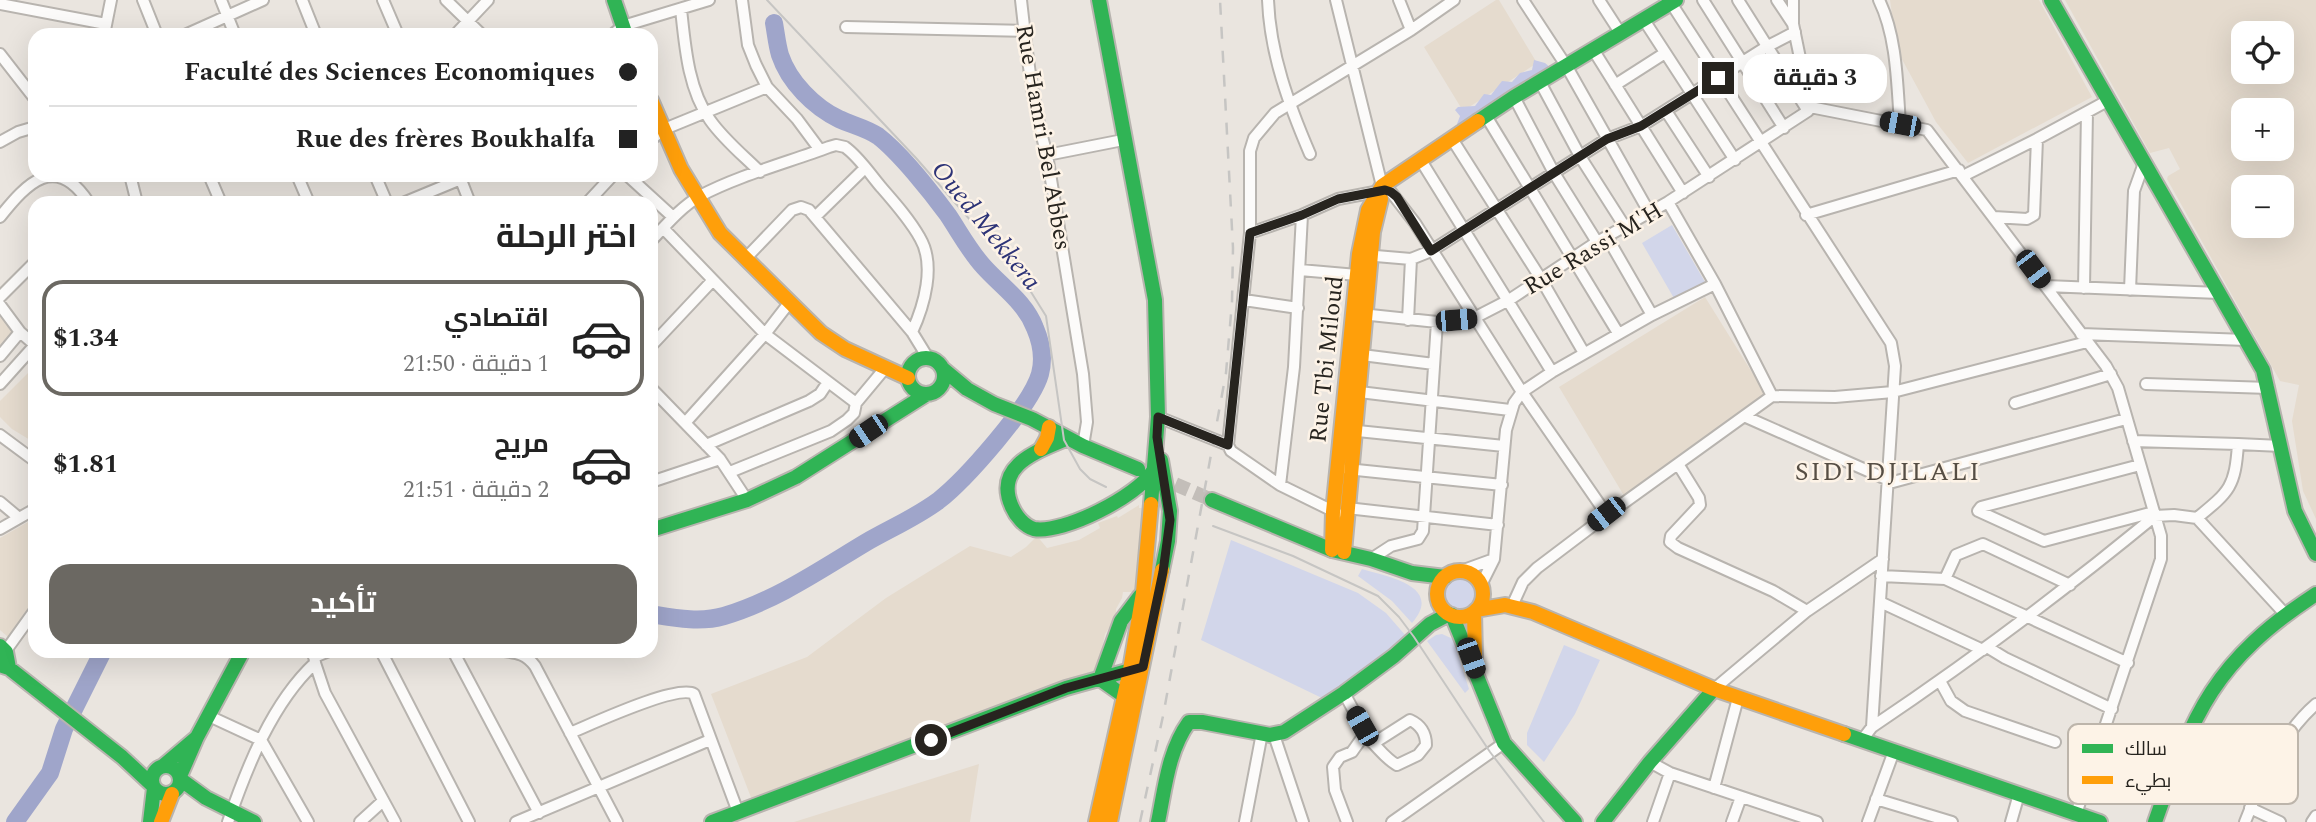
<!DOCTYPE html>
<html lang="ar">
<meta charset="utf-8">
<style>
:root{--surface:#fff;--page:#f2f2f2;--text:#222;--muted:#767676;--line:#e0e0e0;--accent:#6b6862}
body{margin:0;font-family:Spectral,Cairo,serif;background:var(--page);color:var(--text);direction:rtl;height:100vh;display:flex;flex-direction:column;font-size:26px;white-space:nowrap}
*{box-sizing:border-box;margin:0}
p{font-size:23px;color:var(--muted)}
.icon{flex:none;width:38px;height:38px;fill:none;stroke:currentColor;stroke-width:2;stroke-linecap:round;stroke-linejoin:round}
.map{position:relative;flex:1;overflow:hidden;direction:ltr}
.drawer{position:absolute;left:28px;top:196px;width:630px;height:462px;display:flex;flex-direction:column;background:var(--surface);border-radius:21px;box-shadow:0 7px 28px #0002;direction:rtl}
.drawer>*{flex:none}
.top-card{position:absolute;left:28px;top:28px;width:630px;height:154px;border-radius:21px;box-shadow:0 7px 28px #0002;direction:rtl;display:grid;align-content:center;height:154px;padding:0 21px;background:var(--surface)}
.fabs{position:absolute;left:2231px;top:21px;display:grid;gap:14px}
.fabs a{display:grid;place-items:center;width:63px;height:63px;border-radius:14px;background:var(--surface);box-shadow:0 7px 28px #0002;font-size:35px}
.end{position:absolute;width:32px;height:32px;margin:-16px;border:9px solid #27241f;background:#fff;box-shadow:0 0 0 4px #fff}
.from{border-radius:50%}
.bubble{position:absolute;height:49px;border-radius:21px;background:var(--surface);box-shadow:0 7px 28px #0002;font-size:23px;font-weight:700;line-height:49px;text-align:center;direction:rtl}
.car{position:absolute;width:21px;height:42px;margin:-21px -10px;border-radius:9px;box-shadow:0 0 5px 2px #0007;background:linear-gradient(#222 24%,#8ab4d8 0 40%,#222 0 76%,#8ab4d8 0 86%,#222 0)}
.top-card b{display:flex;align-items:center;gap:24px;height:66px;font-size:26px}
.top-card b+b{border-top:2px solid var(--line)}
.top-card i{width:18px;height:18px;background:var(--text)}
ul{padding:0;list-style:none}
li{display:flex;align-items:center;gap:21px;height:116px;margin:0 14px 10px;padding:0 7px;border:4px solid transparent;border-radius:21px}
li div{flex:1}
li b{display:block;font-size:26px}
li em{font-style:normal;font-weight:700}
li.on{border-color:var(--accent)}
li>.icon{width:63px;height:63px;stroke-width:1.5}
h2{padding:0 21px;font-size:32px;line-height:84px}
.button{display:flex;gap:14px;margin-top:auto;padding:14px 21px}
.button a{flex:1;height:80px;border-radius:21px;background:var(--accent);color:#fff;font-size:28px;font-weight:700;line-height:80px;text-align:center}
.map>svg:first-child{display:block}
</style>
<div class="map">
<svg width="2316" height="822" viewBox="0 0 2316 822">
<rect width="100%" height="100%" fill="#eae5df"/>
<path fill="#e5dbce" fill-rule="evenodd" d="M1496 0H1499L1537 63 1463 111 1424 47Z
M1890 0H2039L2092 97 1968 163 1936 122 1897 50Z
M2065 0H2316V519L2303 491 2292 421 2299 385 2280 381 2167 179 2168 176 2180 169 2169 148 2150 153ZM2282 33V72H2244V33ZM2244 110H2282V149H2244ZM2282 187V226H2244V187Z
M1705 297 1768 398 1626 499 1559 387Z
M0 312 21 333 0 354Z
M35 366V443L12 429 0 417V401Z
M1139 505V508H1149L1140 583 1133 592H1123L1122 598 1116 609V617L1105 634 1098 669 752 800 711 694 807 657 886 598 970 546 1011 557 1026 547 1037 536 1047 548 1079 540 1100 528 1098 523 1117 516 1118 518Z
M35 518V598L8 637 0 630V538Z
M979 764 970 822H794Z"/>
<path fill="#d2d6ea" d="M1672 225 1705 282 1675 300 1642 243Z
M1231 540 1358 593 1386 613 1406 636 1374 664 1324 699 1201 640Z
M1362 569C1388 577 1444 586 1412 623L1392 601 1358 576Z
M1444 592a16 16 0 1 1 32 0a16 16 0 1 1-32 0Z
M1442 634 1453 639 1469 689 1465 693 1427 641 1436 635Z
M1564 645 1600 660 1575 714 1544 762 1527 745V733Z"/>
<path fill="#c4c8e6" d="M1534 60 1545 63 1552 69 1487 112 1478 111 1477 117 1469 123 1464 122 1461 127 1457 124 1460 116 1455 110 1458 107 1475 106 1484 94 1491 95 1502 81 1512 82 1520 73 1532 70Z"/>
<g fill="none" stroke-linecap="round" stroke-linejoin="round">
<path stroke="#9fa5ca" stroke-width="18" d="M651 614C675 618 700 623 724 616 775 601 820 570 865 543 889 529 915 518 938 501 965 480 1031 406 1040 374 1044 359 1041 342 1035 328 1025 302 1002 287 984 267 970 252 960 233 948 215 931 192 900 153 878 136 866 128 852 125 839 119 814 107 789 82 780 55 777 45 776 34 774 23
M15 822 50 773 64 729 103 651"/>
<path stroke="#c3beb9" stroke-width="14" stroke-dasharray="14 7" stroke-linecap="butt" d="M1156 476 1212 500"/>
<g stroke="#b8b4af" stroke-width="14">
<path id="street" d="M143 0 157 35
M221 0 235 35
M302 0 316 35
M383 0 398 35
M446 0 482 35
M742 0 748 45 756 65 767 87 797 119 820 150
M1021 0C1027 53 1032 104 1047 155L1083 374 1087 422 1083 446
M1268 0C1270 54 1289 105 1310 154
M1336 0 1382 186
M1399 0 1411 30
M1523 0 1567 67 1649 212
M1599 0 1621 34
M1703 0 1784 128
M1738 0 1808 111
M1777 0 1793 24
M1793 0V24L1810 107
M1879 0C1897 37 1897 83 1900 124
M1671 3 1891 343 1895 366 1872 727 1862 740
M0 4 106 24
M681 9C685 46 688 89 710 120 724 140 744 156 760 172
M1644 20 1735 160
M846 27 1024 31
M104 35 111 0
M185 35 263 0
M455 35 488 0
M612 35 623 26 709 0
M1594 51 1683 193
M0 54 35 99
M1540 82 1581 158 1625 227
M1615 85 1665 53
M1514 97 1554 173 1597 242
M1810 107 1927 130 2106 366 2118 388 2161 536V559L2076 814
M1666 111 1709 177
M1486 116 1618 333
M1452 139 1541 279 1584 353
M651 140 662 130 767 87
M0 142 18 132 35 127
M1047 155 1123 140
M1420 159 1552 372
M130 175 137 203
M209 175 221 203
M297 175 309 203
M375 175 387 203
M459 175 470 203
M627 175 673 217
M1963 176 2037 139 2109 100
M1668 202 1715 284 1772 396
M403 203 461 179 465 175
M587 203 613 175
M1806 215 1959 170
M816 216 865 168
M0 217C27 183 56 152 89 203
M1994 217 2027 219 2034 215 2037 139
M663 228 765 334 856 403
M1250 233 1302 215 1338 199 1385 190 1391 192 1415 223 1522 392 1607 515
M651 241C666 225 681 207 700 196 737 176 789 162 829 147L836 145 845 147C859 157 870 174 881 187 895 203 910 220 920 238 936 265 924 306 912 332
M1364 255 1411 259 1431 251 1607 139 1641 126 1768 46 1795 32
M746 258 792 210 801 207 809 210 912 332 928 358
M1300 270 1357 275
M2046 286 2219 293
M2084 288 2087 112
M2130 290 2134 191 2144 163
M0 297 35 262
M1244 300 1298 308
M0 305 20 332 35 345
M1361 314 1437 322 1474 318 1509 300 1597 242 1668 202 1808 111 1810 107
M1652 315 1715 284
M1408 320 1411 259
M2081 334 2246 340
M651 346 713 280
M1362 355 1434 364
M0 356 20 332
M0 384 35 345
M2146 384 2269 388
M651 388 720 459 747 500
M1351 391 1510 410
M2015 403 2111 374
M1158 417 1228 445
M1746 417 1893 482 2126 419
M685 423 765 334 789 303
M1348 430 1504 446
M0 435 35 461
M2133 441 2238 444C2235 487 2230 491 2197 518
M2238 444 2281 446
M706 445 809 401 820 394 828 382
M1678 464 1699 498 1700 505 1671 536 1670 542 1678 548 1773 591 1807 611
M2140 465 1981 507 1978 511 2044 541 2154 512
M1347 469 1502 485
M730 472 831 431 847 420 854 413 856 403 886 367
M651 482 720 459
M1280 485 1294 367 1302 215
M0 502 19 518
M1347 508 1498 525
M1337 513 1280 485 1231 451 1228 445 1250 233V151L1254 138 1275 113 1411 30 1454 0
M0 529 35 509
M1371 559 1391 546 1418 539 1423 531 1437 322
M1494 559 1506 430 1514 403 1522 392 1552 372 1652 315 1607 237
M1461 571 1494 559 1481 585
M1881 576 1945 579 2128 663
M1945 579 1956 555 1983 544 2070 585
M1880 602 1983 650
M1512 606 1523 582 1537 568 1607 515 1772 396 1835 397 1893 392 2087 342
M1987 647 2005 658 2112 709
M314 651 315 663 325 693 395 822
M381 651 469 822
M453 651 539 813
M504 651C518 653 526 654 535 666L617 822
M2 656 35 610
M314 657 329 651
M1940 681 1951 701 1965 711 2055 742
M1714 689 1807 611 1883 559
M1344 693 1362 726 1364 735 1352 752 1340 757 1333 767 1335 790 1347 822
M209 716 261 740 308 822
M1872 727C1970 661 2064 591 2155 516L2174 515 2197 518 2286 615
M570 733C592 724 677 684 694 694L738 812
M1274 735 1303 822
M1364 735C1376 744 1384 758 1397 765L1418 755 1426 745C1426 734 1421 725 1410 720L1374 743
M1650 762 1670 773 1817 822
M1714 788 1738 698
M1876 799 1952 822
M2250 808 2280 822
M228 822C247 767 272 703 315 663
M360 822 383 801
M516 822 710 740
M1245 822 1262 733
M1392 822 1504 743
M1653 822 1670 773
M1732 822 1741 797
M1868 822 1894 751
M2011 822 2019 794
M2245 822C2261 781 2282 733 2316 704
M2312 822 2316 816"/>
</g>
<g stroke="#b8b4af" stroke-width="18">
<path id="fast" d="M614 0 626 35
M1099 0 1155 300 1158 417 1151 504
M2051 0 2263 370 2295 511 2316 554
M1478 121 1514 97 1676 0
M908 376a18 18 0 1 1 36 0a18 18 0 1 1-36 0Z
M943 369 967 389 994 404 1032 419 1083 446 1138 469
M1068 438C1038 451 993 465 1012 507 1016 516 1024 526 1034 529 1064 534 1137 496 1153 471
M1161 460 1170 511 1168 541 1162 570
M1212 500 1332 550 1371 559 1412 573 1445 577
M651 530 747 500 796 477 927 394
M1452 615 1504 743 1575 822
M0 646 6 652 9 668
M0 665 9 668 122 757 152 785
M1124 696 1100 679 1121 621 1140 596
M1844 734 2100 822
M152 780a14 14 0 1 1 28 0a14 14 0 1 1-28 0Z
M163 766 196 738
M180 776 197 737 243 651
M180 779 206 798 254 822
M150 822 154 788
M712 822 1066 688 1138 668
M1158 822C1165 788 1168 751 1189 722H1202L1270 735 1284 732 1344 693 1394 656 1430 624 1449 614
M1603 822 1650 762 1714 689
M2155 822C2194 711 2214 661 2316 594"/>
</g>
<g stroke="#b8b4af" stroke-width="18">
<path id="slow" d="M651 100 681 169 720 233 821 333 845 349 908 378
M1041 449 1047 438 1049 427
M1332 550 1333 512 1359 254 1368 210 1382 186 1478 121
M1344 552 1373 232 1381 199
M1437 594a23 23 0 1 1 46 0a23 23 0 1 1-46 0Z
M1476 610 1505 605 1533 612 1714 689 1844 734
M1474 612 1475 657
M161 822 172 794
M1096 822 1130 670 1143 593 1151 504
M1110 822 1162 570"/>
</g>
<use href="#street" stroke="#fcfbfa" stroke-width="10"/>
<use href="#fast" stroke="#30b455" stroke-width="14"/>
<use href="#slow" stroke="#ff9f0a" stroke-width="14"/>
<path stroke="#c6c5c3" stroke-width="2" d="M767 0 916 158 1026 284 1046 316 1064 440 1080 469 1090 479 1106 487
M1213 526 1293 556 1378 596 1399 617 1414 637 1490 752 1544 822"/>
<path stroke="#c6c5c3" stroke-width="2.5" stroke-dasharray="12 12" stroke-linecap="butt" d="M1140 822 1163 716 1226 373 1232 302 1233 248 1220 0"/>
</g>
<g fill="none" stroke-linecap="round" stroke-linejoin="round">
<path stroke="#27241f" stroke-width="9" d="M931 740 1066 688 1143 667 1163 572 1170 520 1157 437 1158 417 1228 445 1250 233 1302 215 1338 199 1385 190 1391 192 1397 197 1431 251 1607 139 1641 126 1718 78"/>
</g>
<g text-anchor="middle" stroke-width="5" stroke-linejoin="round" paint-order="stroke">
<g font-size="24" fill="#27241f" stroke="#fdf3e7">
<text transform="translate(1044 137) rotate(80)" y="8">Rue Hamri Bel Abbes</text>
<text transform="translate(1593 248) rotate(-31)" y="8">Rue Rassi M'H</text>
<text transform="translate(1326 359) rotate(-84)" y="8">Rue Tbi Miloud</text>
</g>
<g font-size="26" font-style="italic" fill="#2d3377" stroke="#fdf3e7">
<text transform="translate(987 225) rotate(51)" y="9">Oued Mekkera</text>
</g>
<g font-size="26" letter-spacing="2" fill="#564e44" stroke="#fdf3e7">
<text x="1888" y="480">SIDI DJILALI</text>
</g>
</g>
<rect x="2068" y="724" width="230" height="80" rx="10" fill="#fdf3e7" stroke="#bdb5ab" stroke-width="2"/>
<rect x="2082" y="744" width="31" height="9" fill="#30b455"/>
<rect x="2082" y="776" width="31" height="8" fill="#ff9f0a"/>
<g font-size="19" fill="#27241f">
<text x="2125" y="755">سالك</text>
<text x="2125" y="787">بطيء</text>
</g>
</svg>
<div class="fabs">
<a><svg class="icon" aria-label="locate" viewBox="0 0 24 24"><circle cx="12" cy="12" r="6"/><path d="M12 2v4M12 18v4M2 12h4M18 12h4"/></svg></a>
<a>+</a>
<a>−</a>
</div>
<i class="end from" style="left:931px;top:740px"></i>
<i class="end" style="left:1718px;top:78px"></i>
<div class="bubble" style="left:1743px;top:54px;width:144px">3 دقيقة</div>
<i class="car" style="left:1900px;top:124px;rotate:281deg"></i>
<i class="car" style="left:2033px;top:269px;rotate:143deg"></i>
<i class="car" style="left:1456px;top:320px;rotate:85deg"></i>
<i class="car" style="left:868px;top:431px;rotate:236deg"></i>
<i class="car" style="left:1606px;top:514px;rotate:232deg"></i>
<i class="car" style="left:1471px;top:658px;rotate:160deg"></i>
<i class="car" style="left:1362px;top:726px;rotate:330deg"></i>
<div class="top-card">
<b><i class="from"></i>Faculté des Sciences Economiques</b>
<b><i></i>Rue des frères Boukhalfa</b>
</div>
<section class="drawer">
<h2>اختر الرحلة</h2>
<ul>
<li class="on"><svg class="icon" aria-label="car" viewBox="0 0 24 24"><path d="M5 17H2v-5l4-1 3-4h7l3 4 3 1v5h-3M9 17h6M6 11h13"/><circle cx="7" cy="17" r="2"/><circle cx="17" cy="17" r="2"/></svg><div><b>اقتصادي</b><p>1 دقيقة · 21:50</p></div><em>$1.34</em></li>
<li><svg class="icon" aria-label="car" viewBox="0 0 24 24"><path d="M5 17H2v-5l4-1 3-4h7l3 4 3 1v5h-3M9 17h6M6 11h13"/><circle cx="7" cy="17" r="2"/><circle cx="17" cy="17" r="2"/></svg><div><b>مريح</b><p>2 دقيقة · 21:51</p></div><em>$1.81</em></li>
</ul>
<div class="button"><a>تأكيد</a></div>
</section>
</div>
